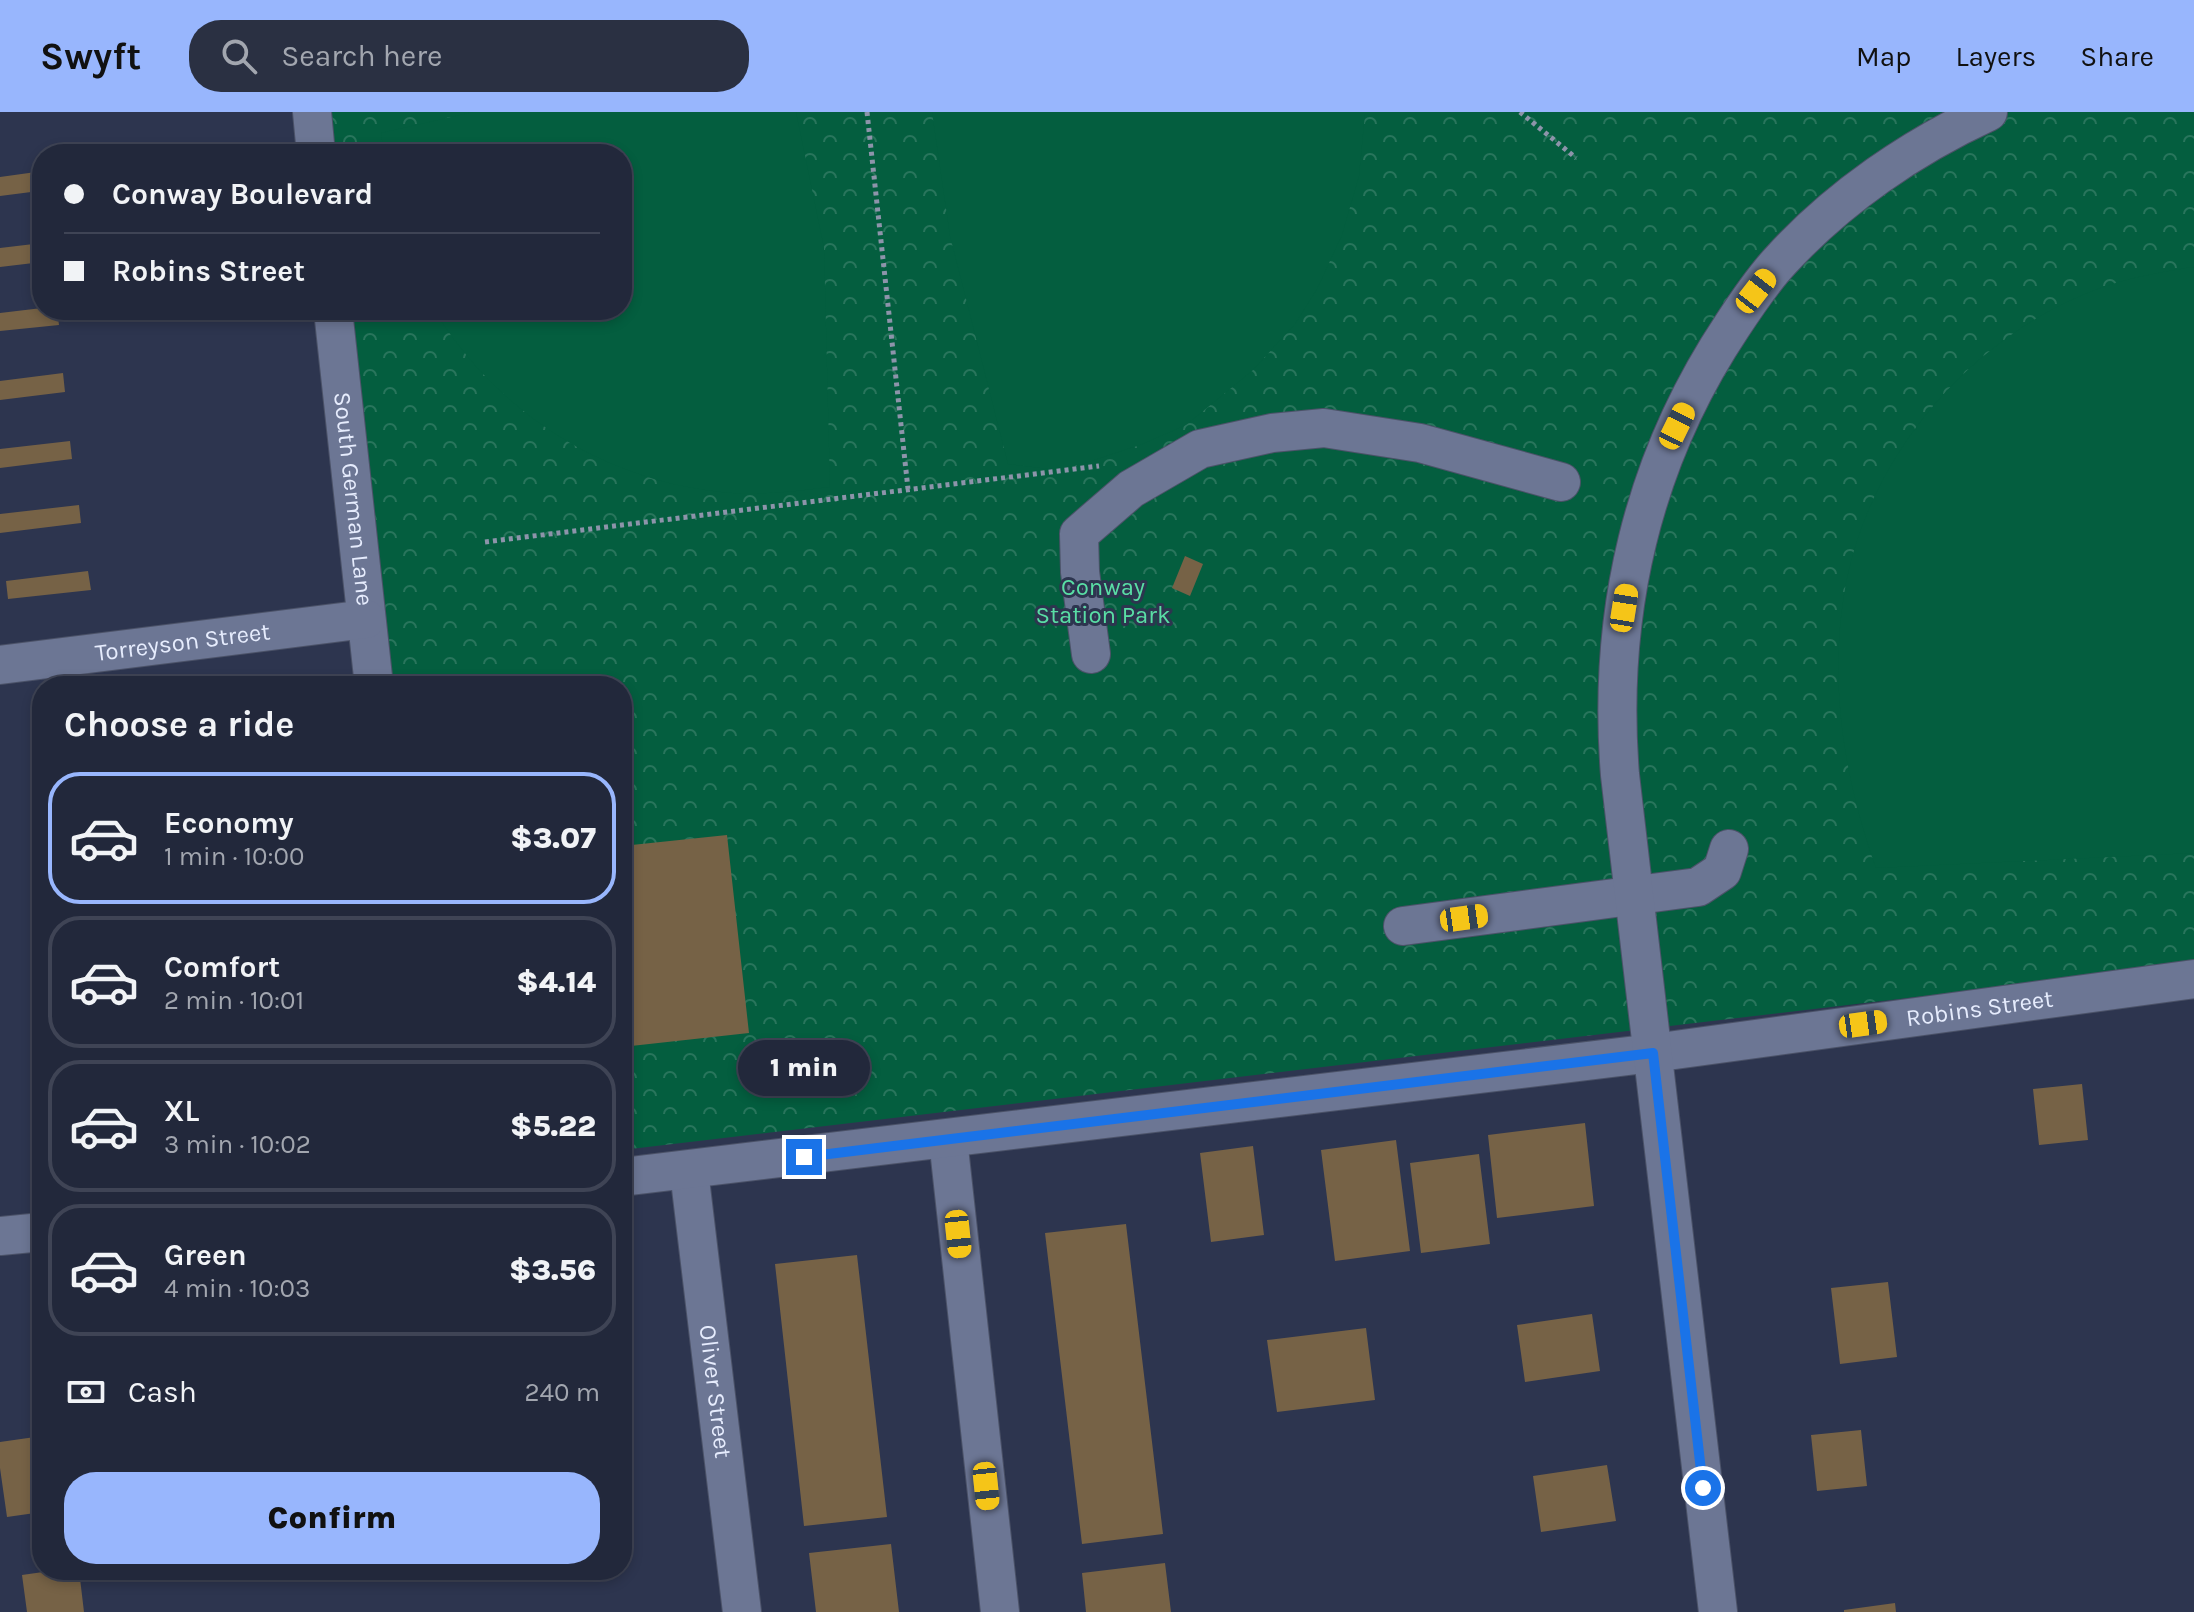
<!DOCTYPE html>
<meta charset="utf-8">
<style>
:root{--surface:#22283b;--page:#2a3042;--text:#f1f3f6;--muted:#a2a6af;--line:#3f4455;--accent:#98b6fd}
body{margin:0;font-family:Karla,sans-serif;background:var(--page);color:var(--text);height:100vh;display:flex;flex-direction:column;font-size:30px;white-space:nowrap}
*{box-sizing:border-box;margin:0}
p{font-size:26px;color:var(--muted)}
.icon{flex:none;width:44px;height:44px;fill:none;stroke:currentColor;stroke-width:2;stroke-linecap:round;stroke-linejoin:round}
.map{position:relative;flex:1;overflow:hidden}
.side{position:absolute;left:32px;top:564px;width:600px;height:904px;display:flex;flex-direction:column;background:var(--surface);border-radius:32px;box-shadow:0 4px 12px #0003,0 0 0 2px var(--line)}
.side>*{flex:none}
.hud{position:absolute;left:32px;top:32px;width:600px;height:176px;border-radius:32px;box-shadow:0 4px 12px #0003,0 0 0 2px var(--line);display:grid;align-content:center;height:176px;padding:0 32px;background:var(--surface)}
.end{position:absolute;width:36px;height:36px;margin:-18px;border:10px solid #1a73e8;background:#fff;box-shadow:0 0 0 4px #fff}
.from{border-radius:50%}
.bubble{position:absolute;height:56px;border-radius:28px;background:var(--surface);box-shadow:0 4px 12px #0003,0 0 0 2px var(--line);font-size:26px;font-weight:800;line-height:56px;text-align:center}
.car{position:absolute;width:24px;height:48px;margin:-24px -12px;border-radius:10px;box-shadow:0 0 6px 2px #0007;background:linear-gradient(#f5c518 24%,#345 0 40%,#f5c518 0 76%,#345 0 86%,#f5c518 0)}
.hud b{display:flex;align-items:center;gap:28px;height:76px;font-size:30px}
.hud b+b{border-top:2px solid var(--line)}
.hud i{width:20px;height:20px;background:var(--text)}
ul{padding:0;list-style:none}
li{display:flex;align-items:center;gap:24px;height:132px;margin:0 16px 12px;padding:0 16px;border:4px solid var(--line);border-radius:32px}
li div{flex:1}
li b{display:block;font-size:30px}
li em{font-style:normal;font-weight:800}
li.current{border-color:var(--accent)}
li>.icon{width:72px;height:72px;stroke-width:1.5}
h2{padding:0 32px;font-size:36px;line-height:96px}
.pay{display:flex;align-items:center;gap:20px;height:88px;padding:0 32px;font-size:30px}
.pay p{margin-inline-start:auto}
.primary-button{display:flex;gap:16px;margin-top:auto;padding:16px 32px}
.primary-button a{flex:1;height:92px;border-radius:32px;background:var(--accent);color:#111;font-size:32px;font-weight:800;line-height:92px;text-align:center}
header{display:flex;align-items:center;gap:48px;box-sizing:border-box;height:112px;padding:0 40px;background:var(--accent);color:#111}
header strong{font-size:38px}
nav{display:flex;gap:44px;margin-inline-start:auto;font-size:28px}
.search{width:560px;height:72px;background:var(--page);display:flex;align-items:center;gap:20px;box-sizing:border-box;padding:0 28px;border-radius:32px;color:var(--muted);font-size:30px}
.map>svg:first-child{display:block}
</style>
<header>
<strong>Swyft</strong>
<div class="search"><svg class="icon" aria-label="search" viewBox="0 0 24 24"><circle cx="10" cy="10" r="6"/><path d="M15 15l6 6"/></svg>Search here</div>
<nav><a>Map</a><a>Layers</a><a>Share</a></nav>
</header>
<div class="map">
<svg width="2194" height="1500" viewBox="0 0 2194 1500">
<defs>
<pattern id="forest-crowns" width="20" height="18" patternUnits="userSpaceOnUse" patternTransform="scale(2)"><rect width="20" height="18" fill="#045e3f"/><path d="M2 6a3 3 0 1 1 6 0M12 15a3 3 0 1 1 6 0" fill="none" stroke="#29755c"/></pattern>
</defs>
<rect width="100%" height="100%" fill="#2d354f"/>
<path fill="url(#forest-crowns)" d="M328 0H2194V852L622 1038V574H392L350 198H622V42H333Z"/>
<path fill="#045e3f" d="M473 0H796L824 136 830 375C797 379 765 383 732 381 608 372 499 303 434 198H622V42H384L381 21Z
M932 0H1365V2L1359 64 1342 123 1317 177 1295 212 1252 259 1186 313 1140 333 1082 352 1056 358 1008 352 950 124Z
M2194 155V741L1876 756C1845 669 1829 575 1844 483 1866 344 1973 220 2106 174 2134 165 2165 159 2194 155Z"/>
<path fill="#766246" d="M36 60 39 79 0 84V65Z
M42 131V150L0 155V136Z
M42 196V198H57L59 213 0 219V201Z
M63 261 65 280 0 288V269Z
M70 329 72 347 0 356V337Z
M79 393 81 411 0 421V402Z
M1185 444 1203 452 1190 484 1172 476Z
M88 459 91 478 8 487 6 469Z
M727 723 749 921 622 935V734Z
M2082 972 2088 1028 2039 1033 2033 977Z
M1585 1011 1594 1094 1497 1106 1488 1023Z
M1396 1028 1410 1139 1335 1149 1321 1038Z
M1253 1034 1264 1123 1211 1130 1200 1041Z
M1479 1042 1490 1132 1421 1141 1410 1051Z
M1126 1112 1163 1422 1082 1432 1045 1121Z
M857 1143 887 1405 804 1414 775 1152Z
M1888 1170 1897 1245 1840 1252 1831 1176Z
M1592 1202 1600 1259 1525 1270 1517 1213Z
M1366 1216 1375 1288 1277 1300 1267 1228Z
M1861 1318 1867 1374 1817 1379 1811 1323Z
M42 1324V1400L7 1405 0 1356V1330Z
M1607 1353 1616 1409 1541 1420 1533 1364Z
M891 1432 899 1500H816L809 1441Z
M1165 1451 1171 1500H1086L1082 1461Z
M57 1458H79L84 1500H27L22 1463Z
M1895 1491 1896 1500H1844V1498Z"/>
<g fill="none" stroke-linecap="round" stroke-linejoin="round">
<g stroke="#4b5268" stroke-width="40">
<g id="minor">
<path d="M312 0 316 42"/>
<path id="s1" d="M333 198 374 574"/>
<path d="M1091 542 1080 460 1079 422 1131 377 1200 337 1272 321 1324 316 1420 331 1561 370"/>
<path id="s2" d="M0 553 366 507"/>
<path d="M1403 814 1698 775 1722 759 1729 737"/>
<path d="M948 1027 1000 1500"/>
<path id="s3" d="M689 1059 742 1500"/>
<path id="s4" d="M622 1065 1653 941 2194 867"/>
<path d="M0 1124 42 1120"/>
<path d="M1718 1500 1620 663C1607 502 1642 349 1732 214 1747 191 1763 167 1782 147 1839 85 1912 35 1988 0"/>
</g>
</g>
<path stroke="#8d94aa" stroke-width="5" stroke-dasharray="4 4" stroke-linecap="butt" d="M867 0 908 377
M1520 0 1576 46
M485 430 1099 354"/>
<use href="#minor" stroke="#6c7694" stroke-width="38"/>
</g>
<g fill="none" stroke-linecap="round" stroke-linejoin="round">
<path stroke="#1a73e8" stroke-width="10" d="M804 1045 1653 941 1703 1376"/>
</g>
<g text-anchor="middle" stroke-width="6" stroke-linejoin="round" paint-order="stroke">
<g font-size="24" fill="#e6ecfd" stroke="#2d354f">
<text dy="8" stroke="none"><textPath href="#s1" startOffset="190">South German Lane</textPath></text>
<text dy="8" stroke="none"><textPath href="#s2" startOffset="184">Torreyson Street</textPath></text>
<text dy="8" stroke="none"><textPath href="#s4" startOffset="1368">Robins Street</textPath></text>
<text dy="8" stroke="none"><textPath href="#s3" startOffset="222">Oliver Street</textPath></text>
</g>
<g font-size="24" fill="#59dea5" stroke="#2d354f">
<text x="1103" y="483">Conway<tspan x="1103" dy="28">Station Park</tspan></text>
</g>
</g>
</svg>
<i class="end from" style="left:1703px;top:1376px"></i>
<i class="end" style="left:804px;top:1045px"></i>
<div class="bubble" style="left:738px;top:928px;width:132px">1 min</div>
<i class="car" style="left:1756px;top:179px;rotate:38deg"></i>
<i class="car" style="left:1677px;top:314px;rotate:26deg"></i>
<i class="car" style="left:1624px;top:496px;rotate:9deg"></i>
<i class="car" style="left:1464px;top:806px;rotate:82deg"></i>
<i class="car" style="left:1863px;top:912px;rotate:82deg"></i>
<i class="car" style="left:958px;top:1122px;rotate:174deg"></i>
<i class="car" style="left:986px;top:1374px;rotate:174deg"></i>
<div class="hud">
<b><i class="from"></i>Conway Boulevard</b>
<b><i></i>Robins Street</b>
</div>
<section class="side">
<h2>Choose a ride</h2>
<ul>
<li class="current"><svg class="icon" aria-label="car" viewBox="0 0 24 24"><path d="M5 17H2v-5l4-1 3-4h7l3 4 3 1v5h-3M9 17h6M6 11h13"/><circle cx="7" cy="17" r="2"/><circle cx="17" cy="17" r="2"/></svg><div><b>Economy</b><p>1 min · 10:00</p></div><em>$3.07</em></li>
<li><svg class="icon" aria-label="car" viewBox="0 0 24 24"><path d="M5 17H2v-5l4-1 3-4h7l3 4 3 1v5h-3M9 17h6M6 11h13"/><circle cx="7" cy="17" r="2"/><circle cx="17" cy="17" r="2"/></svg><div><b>Comfort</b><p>2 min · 10:01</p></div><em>$4.14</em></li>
<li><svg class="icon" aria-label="car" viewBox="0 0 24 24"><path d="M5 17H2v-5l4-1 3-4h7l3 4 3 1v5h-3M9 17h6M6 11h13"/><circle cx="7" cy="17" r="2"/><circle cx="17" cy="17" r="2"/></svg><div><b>XL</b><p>3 min · 10:02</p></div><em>$5.22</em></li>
<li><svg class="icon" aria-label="car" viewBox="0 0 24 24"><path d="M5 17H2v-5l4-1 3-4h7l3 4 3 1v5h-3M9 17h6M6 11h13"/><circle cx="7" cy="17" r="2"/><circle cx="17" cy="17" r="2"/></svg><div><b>Green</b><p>4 min · 10:03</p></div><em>$3.56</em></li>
</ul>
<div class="pay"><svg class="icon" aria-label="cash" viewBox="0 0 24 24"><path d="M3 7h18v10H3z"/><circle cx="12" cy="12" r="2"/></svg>Cash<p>240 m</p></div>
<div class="primary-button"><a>Confirm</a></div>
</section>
</div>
